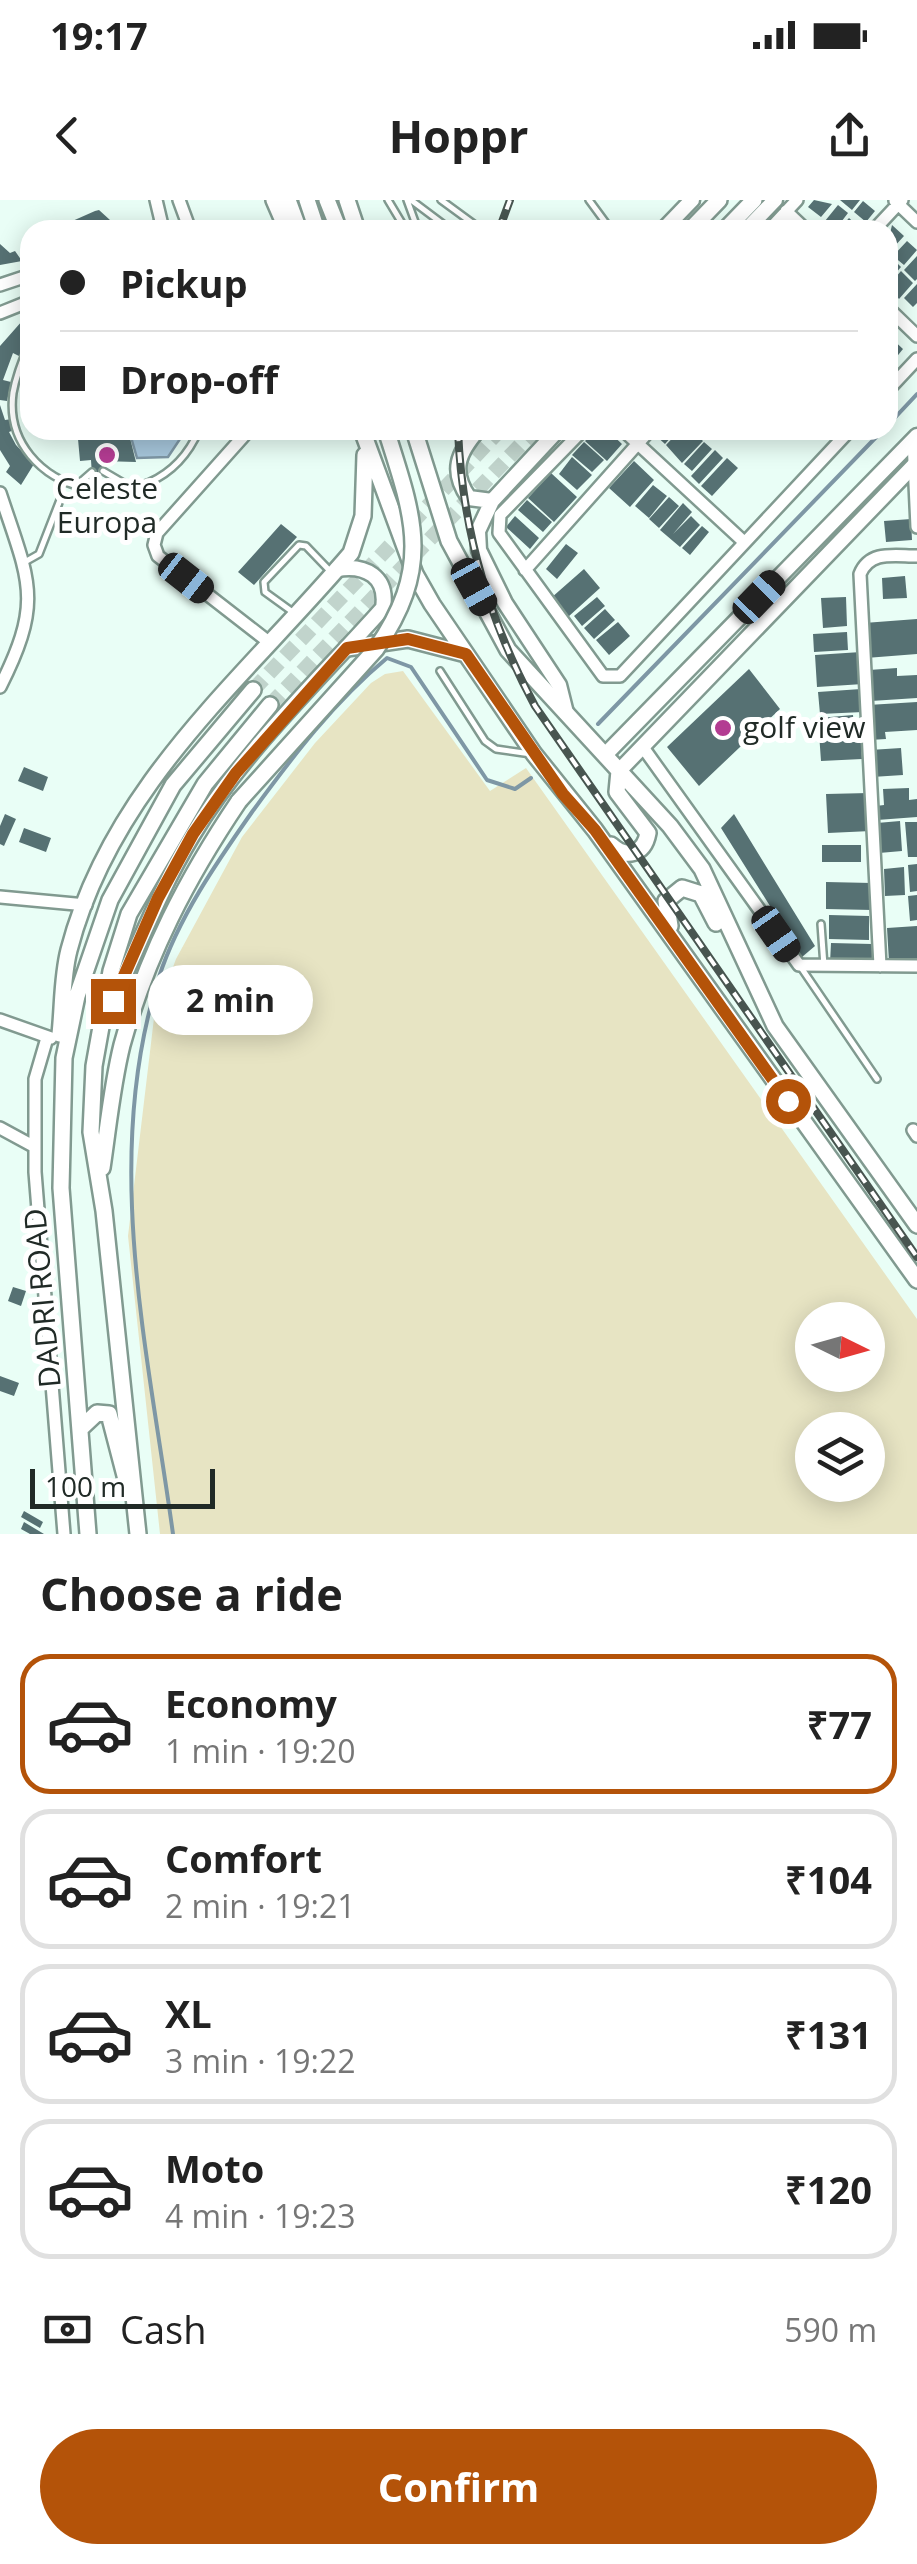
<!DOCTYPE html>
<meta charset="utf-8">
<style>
:root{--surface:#fff;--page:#f6f6f6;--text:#222;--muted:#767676;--line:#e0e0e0;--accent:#b45309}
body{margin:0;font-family:"Open Sans",sans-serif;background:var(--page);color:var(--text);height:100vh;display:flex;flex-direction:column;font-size:38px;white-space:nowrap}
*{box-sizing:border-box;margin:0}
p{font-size:32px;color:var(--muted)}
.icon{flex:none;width:55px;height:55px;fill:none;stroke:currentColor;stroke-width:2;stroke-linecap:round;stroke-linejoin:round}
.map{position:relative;height:1334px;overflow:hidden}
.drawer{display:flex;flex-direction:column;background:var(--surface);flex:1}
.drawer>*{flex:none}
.hud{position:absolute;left:20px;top:20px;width:878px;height:220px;border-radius:30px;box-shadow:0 5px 25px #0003;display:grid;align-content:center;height:220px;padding:0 40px;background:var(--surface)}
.needle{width:65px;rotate:95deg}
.fabs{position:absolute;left:795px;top:1102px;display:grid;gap:20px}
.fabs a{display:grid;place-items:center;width:90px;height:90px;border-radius:50%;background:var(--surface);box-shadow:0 5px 25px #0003;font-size:50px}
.scale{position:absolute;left:30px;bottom:25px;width:185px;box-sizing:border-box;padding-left:10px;border:5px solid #202a26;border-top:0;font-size:28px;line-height:35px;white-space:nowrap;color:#202a26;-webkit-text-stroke:8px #fff;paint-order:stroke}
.end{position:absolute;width:45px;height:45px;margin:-22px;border:12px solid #b45309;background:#fff;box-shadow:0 0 0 5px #fff}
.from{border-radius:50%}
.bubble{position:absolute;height:70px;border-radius:35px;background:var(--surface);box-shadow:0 5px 25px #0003;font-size:32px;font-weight:700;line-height:70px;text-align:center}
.car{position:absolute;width:30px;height:60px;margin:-30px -15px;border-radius:12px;box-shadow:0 0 8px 2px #0007;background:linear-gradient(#222 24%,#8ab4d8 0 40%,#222 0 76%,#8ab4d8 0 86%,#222 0)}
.hud b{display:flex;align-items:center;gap:35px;height:95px;font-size:38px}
.hud b+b{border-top:2px solid var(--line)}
.hud i{width:25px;height:25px;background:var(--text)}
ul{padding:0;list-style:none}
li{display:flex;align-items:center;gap:30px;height:140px;margin:0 20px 15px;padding:0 20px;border:5px solid var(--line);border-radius:30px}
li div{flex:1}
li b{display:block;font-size:38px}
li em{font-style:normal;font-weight:700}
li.selected{border-color:var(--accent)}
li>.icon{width:90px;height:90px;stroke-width:1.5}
h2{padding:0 40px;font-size:45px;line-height:120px}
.pay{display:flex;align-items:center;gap:25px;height:110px;padding:0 40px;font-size:38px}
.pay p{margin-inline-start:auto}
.button{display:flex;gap:20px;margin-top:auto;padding:20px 40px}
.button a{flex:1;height:115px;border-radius:60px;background:var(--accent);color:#fff;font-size:40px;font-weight:700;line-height:115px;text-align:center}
.status{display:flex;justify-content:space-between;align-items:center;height:70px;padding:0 50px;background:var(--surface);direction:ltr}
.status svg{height:28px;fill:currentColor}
header{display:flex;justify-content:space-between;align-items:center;height:130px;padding:0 40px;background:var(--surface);font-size:45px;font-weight:700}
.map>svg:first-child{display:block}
</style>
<div class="status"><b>19:17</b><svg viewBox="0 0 49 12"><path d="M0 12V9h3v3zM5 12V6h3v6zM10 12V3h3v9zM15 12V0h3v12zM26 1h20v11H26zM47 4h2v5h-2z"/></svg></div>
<header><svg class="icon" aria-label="back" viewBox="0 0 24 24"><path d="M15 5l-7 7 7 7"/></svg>Hoppr<svg class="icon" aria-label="share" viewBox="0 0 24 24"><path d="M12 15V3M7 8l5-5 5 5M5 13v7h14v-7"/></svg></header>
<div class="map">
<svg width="917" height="1334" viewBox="0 0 917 1334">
<rect width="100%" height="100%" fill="#e9fef6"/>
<path fill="#e7e4c3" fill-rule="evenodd" d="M403 471 490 591 526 568 917 1119V1334H160L128 1036 154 818 176 759 242 637 315 543 371 483 385 474ZM812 1120H868V1175H812ZM812 1230H868V1285H812Z"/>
<path fill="#a6c6db" stroke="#7e97a5" stroke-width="2.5" d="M129 230H186L168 257 137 258Z"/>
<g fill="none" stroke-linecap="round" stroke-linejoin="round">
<path stroke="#7e97a5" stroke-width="4" d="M888 225 917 194
M598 524 883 230
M173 1334C148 1151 101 958 159 777 178 718 217 662 252 612 293 556 334 502 387 458L411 467 487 580 515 589 531 578"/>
</g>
<path fill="#567173" d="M814 0 832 4 821 17 808 7Z
M840 0H860L852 10Z
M863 1 875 11 866 22 854 12Z
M838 5 848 13 835 30 825 21Z
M99 10 121 30H52L95 11Z
M849 18 862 30H838Z
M892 25 904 36 893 48 888 42Z
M907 41 917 50 904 65 893 56Z
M0 44 10 53 15 51 22 61 0 65Z
M917 56V79L915 81 904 70Z
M893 59 901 67 888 82V64Z
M901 71 913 83 899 99 888 86Z
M917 84V103L913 107 904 98Z
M30 112V131L20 142 27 146 19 156 13 153 3 180 11 182 7 201 0 200V146Z
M888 135 903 149 890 165 888 163Z
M0 205 5 220 12 219 14 230 9 232 16 245 34 264 21 285 6 272 10 266 0 250Z
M90 230H128L136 262 102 261 103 276H92L91 260 80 261 78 239 95 238Z
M596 230H607L622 244 607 261 585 241Z
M658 230H677L665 244 654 234Z
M680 230H692L703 241 682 263 666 245Z
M584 242 604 260 592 272 572 255Z
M704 242 712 249 692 271 684 264Z
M715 250 723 258 699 284 691 276Z
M572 257 592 275 577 290 559 274Z
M727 258 738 268 712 296 701 286Z
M634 261 654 280 630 307 609 288Z
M551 273 577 297 554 322 528 298Z
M653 285 667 296 649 318 635 306Z
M669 297 679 306 659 328 649 319Z
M527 300 552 322 543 332 518 310Z
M683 303 692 312 673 334 691 316 700 325 680 347 660 330Z
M515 316 539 338 530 349 506 327Z
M911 319 912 340 886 342 884 321Z
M281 324 297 337 254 385 238 372Z
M702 326 709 332 690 355 682 348Z
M566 344 578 353 557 379 546 369Z
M584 369 600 388 568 417 551 398Z
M905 376 907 398 883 399 882 378Z
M597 397 605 406 582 426 574 416Z
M846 397 847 426 823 428 821 398Z
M605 409 615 420 594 439 584 428Z
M917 419V454L866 458 864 423Z
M618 422 630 436 609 455 596 440Z
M847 432 848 450 814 452 813 434Z
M861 452 863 484 817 487 815 455Z
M897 468V476L917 475V498L871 501 869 470Z
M749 469 780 509 699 586 667 547Z
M861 489 863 512 820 514 818 492Z
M917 502V530L885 532 886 539 870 540 868 505Z
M853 515 854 528 820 530 819 518Z
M860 530 862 559 821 561 819 533Z
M901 548 903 575 872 577 870 550Z
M24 567 48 577 43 591 18 581Z
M909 588V600L917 599V617L877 620 876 606 884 605 883 589Z
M869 593 871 631 828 633 826 594Z
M5 614 16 619 4 646 0 644V626Z
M734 614 815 746 802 757 721 628Z
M900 621 902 651 879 653 877 623Z
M905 622H917V657H908Z
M24 628 51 638 46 652 19 642Z
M822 645H861V662H822Z
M917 664V691L910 692 908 665Z
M904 667 905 695 885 696 884 669Z
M826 682 872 683V710L826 709Z
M917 695V720L910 721 908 696Z
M829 715 869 716V740L829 739Z
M917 726V761L889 762 887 728Z
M831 743 872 744V764L830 763Z
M13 1087 26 1091 21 1106 8 1101Z
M0 1176 19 1183 14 1196 0 1191Z
M24 1311 43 1322 40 1328 21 1317Z
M24 1322 44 1334H30L21 1329Z"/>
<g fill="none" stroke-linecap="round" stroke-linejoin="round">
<path stroke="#c1d4cc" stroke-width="15" stroke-dasharray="15 8" stroke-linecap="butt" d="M253 490 500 230
M270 505 535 230"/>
<g stroke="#819a90" stroke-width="10">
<path id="service" d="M388 0 406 30
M407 0 418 30
M411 0 451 30
M441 0 482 30
M589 0 611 30
M30 142C23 158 16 176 13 193 0 292 154 335 199 230
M103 271 132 288
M76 286 92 272
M23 363 39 354 60 300
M294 413 265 392 264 382 299 345 306 346 330 371
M440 471 485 541 496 549 531 554
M821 724 824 766
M800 766 877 879"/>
</g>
<g stroke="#819a90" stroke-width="16">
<path id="minor" d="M179 0 190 30
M895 1 917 22
M786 11 806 30
M155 30 161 21 156 0
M769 30 797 0
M874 30 902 0
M0 85 30 75
M888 108 917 136
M0 113 30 101
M888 190 917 159
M249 230 157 333 154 345 158 356 270 443
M583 230 500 315 499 333 603 476H620L850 230
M623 230 744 342
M913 240 917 327
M0 293C29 381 44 400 0 487
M525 370 650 230
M642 546 799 765 917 766
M0 697 86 705
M880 766 860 374C870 350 894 356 917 356
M0 820 51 838
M47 838 35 879V972L64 1334
M0 928 35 947
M913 930 917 936"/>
</g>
<g stroke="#819a90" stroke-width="19">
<path id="tertiary" d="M663 30 692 0
M746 30 775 0
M478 230C458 253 450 271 469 298L492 301
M558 230 492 301 478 331 479 350 505 403 559 485 566 513
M605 555 917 236
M619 571 917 262
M106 815C135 756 157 694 192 636 242 552 318 481 383 408 388 377 366 364 337 369"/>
</g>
<g stroke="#819a90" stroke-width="20">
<path id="secondary" d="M274 0 287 30
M288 0 299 30
M307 0 317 30
M327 0 339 30
M347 0 357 30
M690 30 719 0
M725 30 754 0
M362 230 415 374 432 404 534 554 595 630 917 1080
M414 230 449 341 508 450 670 626 702 669 775 826 917 1025
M347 448 408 439 466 454
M611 645C626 659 644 655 648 633L617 592 619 571
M670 726 666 701 682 688 701 694 716 723
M60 834C63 807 62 777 69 750 112 584 245 478 351 353L363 316 365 255
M102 968C108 928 112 885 122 845 147 755 187 678 239 601
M81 1228 97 1213 109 1214 128 1287
M88 1334 61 988 64 858 77 796 110 700 173 585 253 490
M138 1334 104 1011 91 932 94 866 111 771 129 714 205 584 270 505"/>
</g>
<use href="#service" stroke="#fff" stroke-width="5"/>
<use href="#minor" stroke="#fff" stroke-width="11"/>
<use href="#tertiary" stroke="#fff" stroke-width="14"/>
<use href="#secondary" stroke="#fff" stroke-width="15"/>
<g stroke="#485550" stroke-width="8">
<path id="rail" d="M499 30 510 0
M458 230C462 329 488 419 535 506L917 1057"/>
</g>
<use href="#rail" stroke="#fff" stroke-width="4" stroke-dasharray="11" stroke-linecap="butt"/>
<g stroke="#819a90" stroke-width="20" stroke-linecap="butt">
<path id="secondary-bridge" d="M239 601 376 449C433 366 414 318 386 230"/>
</g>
<use href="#secondary-bridge" stroke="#fff" stroke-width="15"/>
</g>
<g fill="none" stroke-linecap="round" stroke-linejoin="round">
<path stroke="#b45309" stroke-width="12" d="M113 801 158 698 193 634 236 573 347 448 408 439 466 454 563 594 595 630 788 901"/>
</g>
<g fill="#b33c92" stroke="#fff" stroke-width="4">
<circle cx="107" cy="255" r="10"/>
<circle cx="723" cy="528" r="10"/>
</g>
<g text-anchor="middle" stroke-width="10" stroke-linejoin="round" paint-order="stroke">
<g font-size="30" fill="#202a26" stroke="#fff">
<text x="107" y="299">Celeste<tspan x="107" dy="34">Europa</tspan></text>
<text x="743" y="538" text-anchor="start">golf view</text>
</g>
<g font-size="30" fill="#202a26" stroke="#fff">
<text transform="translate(43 1098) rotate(-95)" y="10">DADRI ROAD</text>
</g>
</g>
</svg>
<div class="fabs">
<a><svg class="needle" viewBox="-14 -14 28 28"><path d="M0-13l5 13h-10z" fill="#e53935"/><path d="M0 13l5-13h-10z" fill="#767676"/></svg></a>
<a><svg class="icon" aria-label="layers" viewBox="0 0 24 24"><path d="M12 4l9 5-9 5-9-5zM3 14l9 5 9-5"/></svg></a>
</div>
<div class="scale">100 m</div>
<i class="end from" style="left:788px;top:901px"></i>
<i class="end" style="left:113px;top:801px"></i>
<div class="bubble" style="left:148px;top:765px;width:165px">2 min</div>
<i class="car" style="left:186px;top:378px;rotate:128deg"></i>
<i class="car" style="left:474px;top:387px;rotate:151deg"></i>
<i class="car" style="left:759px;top:397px;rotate:44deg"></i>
<i class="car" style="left:776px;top:734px;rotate:145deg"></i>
<div class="hud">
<b><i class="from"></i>Pickup</b>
<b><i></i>Drop-off</b>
</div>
</div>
<section class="drawer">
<h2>Choose a ride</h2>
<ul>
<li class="selected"><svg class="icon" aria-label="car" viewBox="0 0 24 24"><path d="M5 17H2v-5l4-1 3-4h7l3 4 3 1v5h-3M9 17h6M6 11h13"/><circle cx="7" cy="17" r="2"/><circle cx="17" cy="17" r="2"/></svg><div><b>Economy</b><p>1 min · 19:20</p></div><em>₹77</em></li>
<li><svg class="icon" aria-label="car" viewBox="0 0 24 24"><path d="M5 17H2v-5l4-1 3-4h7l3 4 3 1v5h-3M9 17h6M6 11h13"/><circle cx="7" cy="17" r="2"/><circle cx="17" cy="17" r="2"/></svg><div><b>Comfort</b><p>2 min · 19:21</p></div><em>₹104</em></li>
<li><svg class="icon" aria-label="car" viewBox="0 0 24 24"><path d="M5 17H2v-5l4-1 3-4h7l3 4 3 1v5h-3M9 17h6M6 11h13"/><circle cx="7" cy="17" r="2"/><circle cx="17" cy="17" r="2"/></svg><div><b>XL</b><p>3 min · 19:22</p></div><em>₹131</em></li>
<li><svg class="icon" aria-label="car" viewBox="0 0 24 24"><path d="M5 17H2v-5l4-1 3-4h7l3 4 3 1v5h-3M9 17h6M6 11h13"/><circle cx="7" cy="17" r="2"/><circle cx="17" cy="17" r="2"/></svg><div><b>Moto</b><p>4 min · 19:23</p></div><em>₹120</em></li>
</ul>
<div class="pay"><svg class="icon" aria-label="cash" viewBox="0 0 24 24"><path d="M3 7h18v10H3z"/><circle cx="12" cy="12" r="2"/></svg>Cash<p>590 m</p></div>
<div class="button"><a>Confirm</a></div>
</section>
